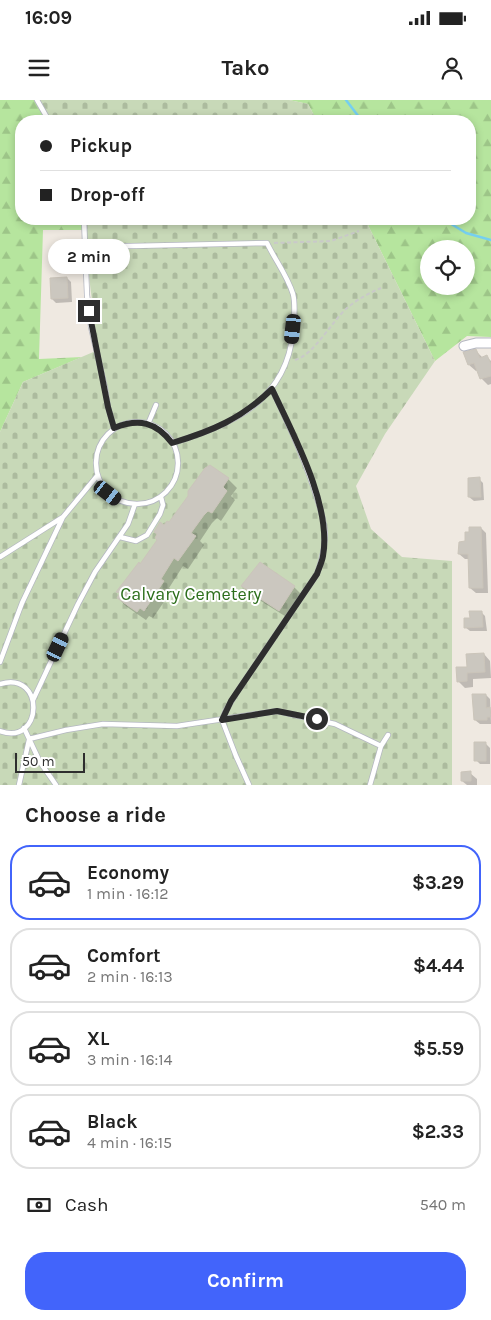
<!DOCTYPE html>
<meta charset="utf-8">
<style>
:root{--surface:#fff;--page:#f2f2f2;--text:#222;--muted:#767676;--line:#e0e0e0;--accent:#4264fb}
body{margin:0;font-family:Karla,sans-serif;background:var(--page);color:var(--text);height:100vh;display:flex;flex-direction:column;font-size:19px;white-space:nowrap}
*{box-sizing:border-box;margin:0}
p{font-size:16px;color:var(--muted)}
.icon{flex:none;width:28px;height:28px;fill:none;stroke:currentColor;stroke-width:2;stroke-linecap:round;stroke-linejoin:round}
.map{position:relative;height:685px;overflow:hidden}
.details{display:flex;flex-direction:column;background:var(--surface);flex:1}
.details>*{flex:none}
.guide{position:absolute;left:15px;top:15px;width:461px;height:110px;border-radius:20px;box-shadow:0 2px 8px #0003;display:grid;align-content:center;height:110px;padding:0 25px;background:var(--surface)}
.tools{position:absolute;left:420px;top:140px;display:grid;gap:10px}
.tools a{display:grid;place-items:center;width:55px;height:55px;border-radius:50%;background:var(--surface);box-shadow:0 2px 8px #0003;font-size:25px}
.scale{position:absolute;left:15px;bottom:12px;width:70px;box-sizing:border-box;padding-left:5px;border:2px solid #2e2e2e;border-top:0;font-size:14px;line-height:18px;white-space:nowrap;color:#2e2e2e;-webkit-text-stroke:4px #fff;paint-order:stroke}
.end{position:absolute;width:22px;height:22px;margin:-11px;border:6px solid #2e2e2e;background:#fff;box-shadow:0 0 0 2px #fff}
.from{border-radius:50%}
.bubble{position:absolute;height:35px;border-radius:18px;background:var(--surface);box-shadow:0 2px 8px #0003;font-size:16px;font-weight:700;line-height:35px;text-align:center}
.car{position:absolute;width:15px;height:30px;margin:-15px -8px;border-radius:6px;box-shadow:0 0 4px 1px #0007;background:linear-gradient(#222 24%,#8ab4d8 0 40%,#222 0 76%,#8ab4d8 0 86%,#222 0)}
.guide b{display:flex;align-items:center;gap:18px;height:48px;font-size:19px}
.guide b+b{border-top:1px solid var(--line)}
.guide i{width:12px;height:12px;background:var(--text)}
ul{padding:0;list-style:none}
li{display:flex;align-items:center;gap:15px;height:75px;margin:0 10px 8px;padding:0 15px;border:2px solid var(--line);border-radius:20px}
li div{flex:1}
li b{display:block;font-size:19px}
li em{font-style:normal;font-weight:700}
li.active{border-color:var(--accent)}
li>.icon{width:45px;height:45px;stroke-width:1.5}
h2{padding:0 25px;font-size:22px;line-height:60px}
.pay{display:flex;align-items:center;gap:12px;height:55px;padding:0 25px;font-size:19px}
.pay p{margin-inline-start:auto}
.action{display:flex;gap:10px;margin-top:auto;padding:10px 25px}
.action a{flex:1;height:58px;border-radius:20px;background:var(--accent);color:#fff;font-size:20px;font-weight:700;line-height:58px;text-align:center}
.status{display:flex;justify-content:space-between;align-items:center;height:35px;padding:0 25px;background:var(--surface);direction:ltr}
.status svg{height:14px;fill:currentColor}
header{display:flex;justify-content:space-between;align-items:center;height:65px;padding:0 25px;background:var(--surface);font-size:22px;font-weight:700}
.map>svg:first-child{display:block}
</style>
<div class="status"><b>16:09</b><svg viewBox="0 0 49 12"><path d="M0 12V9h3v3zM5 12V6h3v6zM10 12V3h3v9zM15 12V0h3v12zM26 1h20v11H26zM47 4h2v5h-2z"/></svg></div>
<header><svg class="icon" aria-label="menu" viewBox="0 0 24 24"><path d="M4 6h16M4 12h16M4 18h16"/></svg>Tako<svg class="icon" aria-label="person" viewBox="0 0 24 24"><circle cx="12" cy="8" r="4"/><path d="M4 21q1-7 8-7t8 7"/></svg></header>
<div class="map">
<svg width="491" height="685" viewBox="0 0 491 685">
<defs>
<pattern id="forest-firs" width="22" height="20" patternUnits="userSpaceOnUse" patternTransform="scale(1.25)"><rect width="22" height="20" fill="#b6e59e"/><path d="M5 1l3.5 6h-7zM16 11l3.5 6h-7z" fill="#9dc588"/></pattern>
<pattern id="cemetery-stones" width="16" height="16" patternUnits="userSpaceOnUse" patternTransform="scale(1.25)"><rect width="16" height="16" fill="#c8d9b8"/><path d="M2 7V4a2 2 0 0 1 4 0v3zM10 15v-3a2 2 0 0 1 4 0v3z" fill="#acbb9e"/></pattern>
</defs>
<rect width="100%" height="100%" fill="#efe9e1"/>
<path fill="url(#forest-firs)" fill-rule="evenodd" d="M0 0H40L51 21H21V119H82L83 130H43L39 259 82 257 23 282 0 332Z
M289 0H491V237L467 236 435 261 365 119H470V21H317L308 4ZM429 149H466V186H429Z"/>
<path fill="url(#cemetery-stones)" d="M40 0H289L308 4 317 21H51Z
M82 119H365L435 261 385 334 356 386 371 429 402 457 452 461V685H0V332L23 282 98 250Z"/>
<path fill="#0003" d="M67 178 71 182 72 202 56 203 52 199Z
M476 251 482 257H487L491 261V284L488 285 481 278 478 270 476 271 469 265 464 253Z
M210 367 228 379 237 388 231 396 235 400 221 421 217 418 212 423 200 441 204 445 188 469 183 466 169 488 172 490 153 518 149 516 146 520 127 507 118 498 121 494 118 492 141 465 159 440 164 426 169 424Z
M479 379 483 383 484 400 474 401 469 397Z
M481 428 486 433 488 493H476L470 488 469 459H465L459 454 467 442Z
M260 464 294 487 303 496 288 518 251 495 242 486Z
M481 512 485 516 487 531H470L465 527 471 519Z
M484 554 490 561 491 578 473 579V587L465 588 458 581 468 568Z
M486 595 490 599 491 624H480L475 620Z
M486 644 490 648V664H480L476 660Z
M470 673 477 679V685H467L462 681Z"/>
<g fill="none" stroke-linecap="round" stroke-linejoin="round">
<path stroke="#75cff0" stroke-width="2.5" d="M346 0 362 21
M443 119 466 133 491 140"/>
</g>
<path fill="#cbc7bf" stroke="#cbc5ba" d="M67 177 68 198 51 199 50 178Z
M476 249 480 258 487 255 491 264V276L480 279 474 263 468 265 463 252Z
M210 365 229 378 223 387 227 391 212 413 208 411 204 415 191 433 196 436 178 461 174 458 161 479 164 481 144 511 140 508 137 512 117 498 120 493 116 492 139 462 140 464 157 440 155 438 157 434 154 432 160 422 164 425 167 421 169 422 188 396V391L205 368Z
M480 377 481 397H468V378Z
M469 427H481L483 488H469L468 454H458L459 442 465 441V432H469Z
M260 462 295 486 279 511 241 486Z
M469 511H482L483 527 464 528V518H470Z
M484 553 485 572 467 573V581L457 582 456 567H467L466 554Z
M472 594H486V608L490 607 491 617H487V620H474Z
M474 642H486V661H474Z
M471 671V681H461V672Z"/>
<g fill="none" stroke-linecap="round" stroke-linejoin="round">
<g stroke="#b4b7c1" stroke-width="6">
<path id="service" d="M37 0 49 21
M84 119 87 195 91 227 105 288 108 307 114 328
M85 147 267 143C275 160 287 175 293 194 296 206 294 220 293 232 286 302 232 324 173 343
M96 363a41 41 0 1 1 82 0a41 41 0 1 1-82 0Z
M148 324 156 305
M120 437 136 441 147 435 160 414 163 405 161 397
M0 457 63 417 97 376
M0 562 22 503 63 417
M0 584C46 570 43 647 0 631
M33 600 78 504 95 472 128 424 135 404
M24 628 40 662 56 685
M29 639 66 630 103 624 177 626 277 611 335 624 381 646
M19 685 29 640
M249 685 236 656 222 620 226 610 237 592 317 474C322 460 325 447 325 433 324 420 320 407 316 395 305 359 288 324 272 289
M370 685 381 646 388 635"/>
</g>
<g stroke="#b4b7c1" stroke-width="11">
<path id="minor" d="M464 246 476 243H491"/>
</g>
<path stroke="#c9c9c9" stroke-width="2" stroke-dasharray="4 2.5" stroke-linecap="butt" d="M274 143 331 141 359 131
M295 260C314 255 332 221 347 208 358 199 369 193 381 188"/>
<use href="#service" stroke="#fff" stroke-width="4.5"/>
<use href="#minor" stroke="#fff" stroke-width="9"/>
</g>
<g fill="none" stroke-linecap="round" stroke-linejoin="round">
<path stroke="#2e2e2e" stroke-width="6" d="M89 211 108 307 114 328C139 318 156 322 172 343 212 331 241 319 272 289 293 334 332 405 323 456 322 462 319 468 317 474L231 601 222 620 277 611 317 619"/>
</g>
<g text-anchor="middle" stroke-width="4" stroke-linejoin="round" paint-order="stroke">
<g font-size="18" fill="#2c6e1b" stroke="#fff">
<text x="191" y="500">Calvary Cemetery</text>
</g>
</g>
</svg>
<div class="tools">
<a><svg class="icon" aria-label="locate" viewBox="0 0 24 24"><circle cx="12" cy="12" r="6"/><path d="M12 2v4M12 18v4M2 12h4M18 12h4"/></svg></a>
</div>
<div class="scale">50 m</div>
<i class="end from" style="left:317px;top:619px"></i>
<i class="end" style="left:89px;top:211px"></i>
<div class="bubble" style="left:48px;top:139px;width:82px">2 min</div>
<i class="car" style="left:293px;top:229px;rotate:186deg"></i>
<i class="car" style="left:108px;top:393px;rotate:127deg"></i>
<i class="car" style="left:58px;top:547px;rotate:25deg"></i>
<div class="guide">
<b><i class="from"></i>Pickup</b>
<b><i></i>Drop-off</b>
</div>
</div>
<section class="details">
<h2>Choose a ride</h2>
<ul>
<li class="active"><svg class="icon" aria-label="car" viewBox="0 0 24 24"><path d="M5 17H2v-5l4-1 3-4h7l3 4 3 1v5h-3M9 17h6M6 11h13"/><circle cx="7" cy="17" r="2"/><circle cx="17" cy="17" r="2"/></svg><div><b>Economy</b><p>1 min · 16:12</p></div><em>$3.29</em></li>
<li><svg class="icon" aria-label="car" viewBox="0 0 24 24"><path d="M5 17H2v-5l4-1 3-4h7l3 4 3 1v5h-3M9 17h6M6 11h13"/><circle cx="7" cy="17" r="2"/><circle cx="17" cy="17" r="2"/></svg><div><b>Comfort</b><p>2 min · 16:13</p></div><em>$4.44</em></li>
<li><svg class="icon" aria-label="car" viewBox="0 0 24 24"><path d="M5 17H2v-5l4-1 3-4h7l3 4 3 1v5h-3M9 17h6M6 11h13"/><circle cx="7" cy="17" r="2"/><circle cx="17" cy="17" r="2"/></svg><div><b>XL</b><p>3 min · 16:14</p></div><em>$5.59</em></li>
<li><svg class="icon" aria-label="car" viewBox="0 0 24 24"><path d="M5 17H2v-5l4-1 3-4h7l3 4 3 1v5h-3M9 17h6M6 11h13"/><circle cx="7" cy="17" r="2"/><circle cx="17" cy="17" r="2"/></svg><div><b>Black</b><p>4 min · 16:15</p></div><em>$2.33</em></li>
</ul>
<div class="pay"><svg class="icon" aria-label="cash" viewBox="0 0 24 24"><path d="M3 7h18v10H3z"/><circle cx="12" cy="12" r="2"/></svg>Cash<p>540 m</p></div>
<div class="action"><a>Confirm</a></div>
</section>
